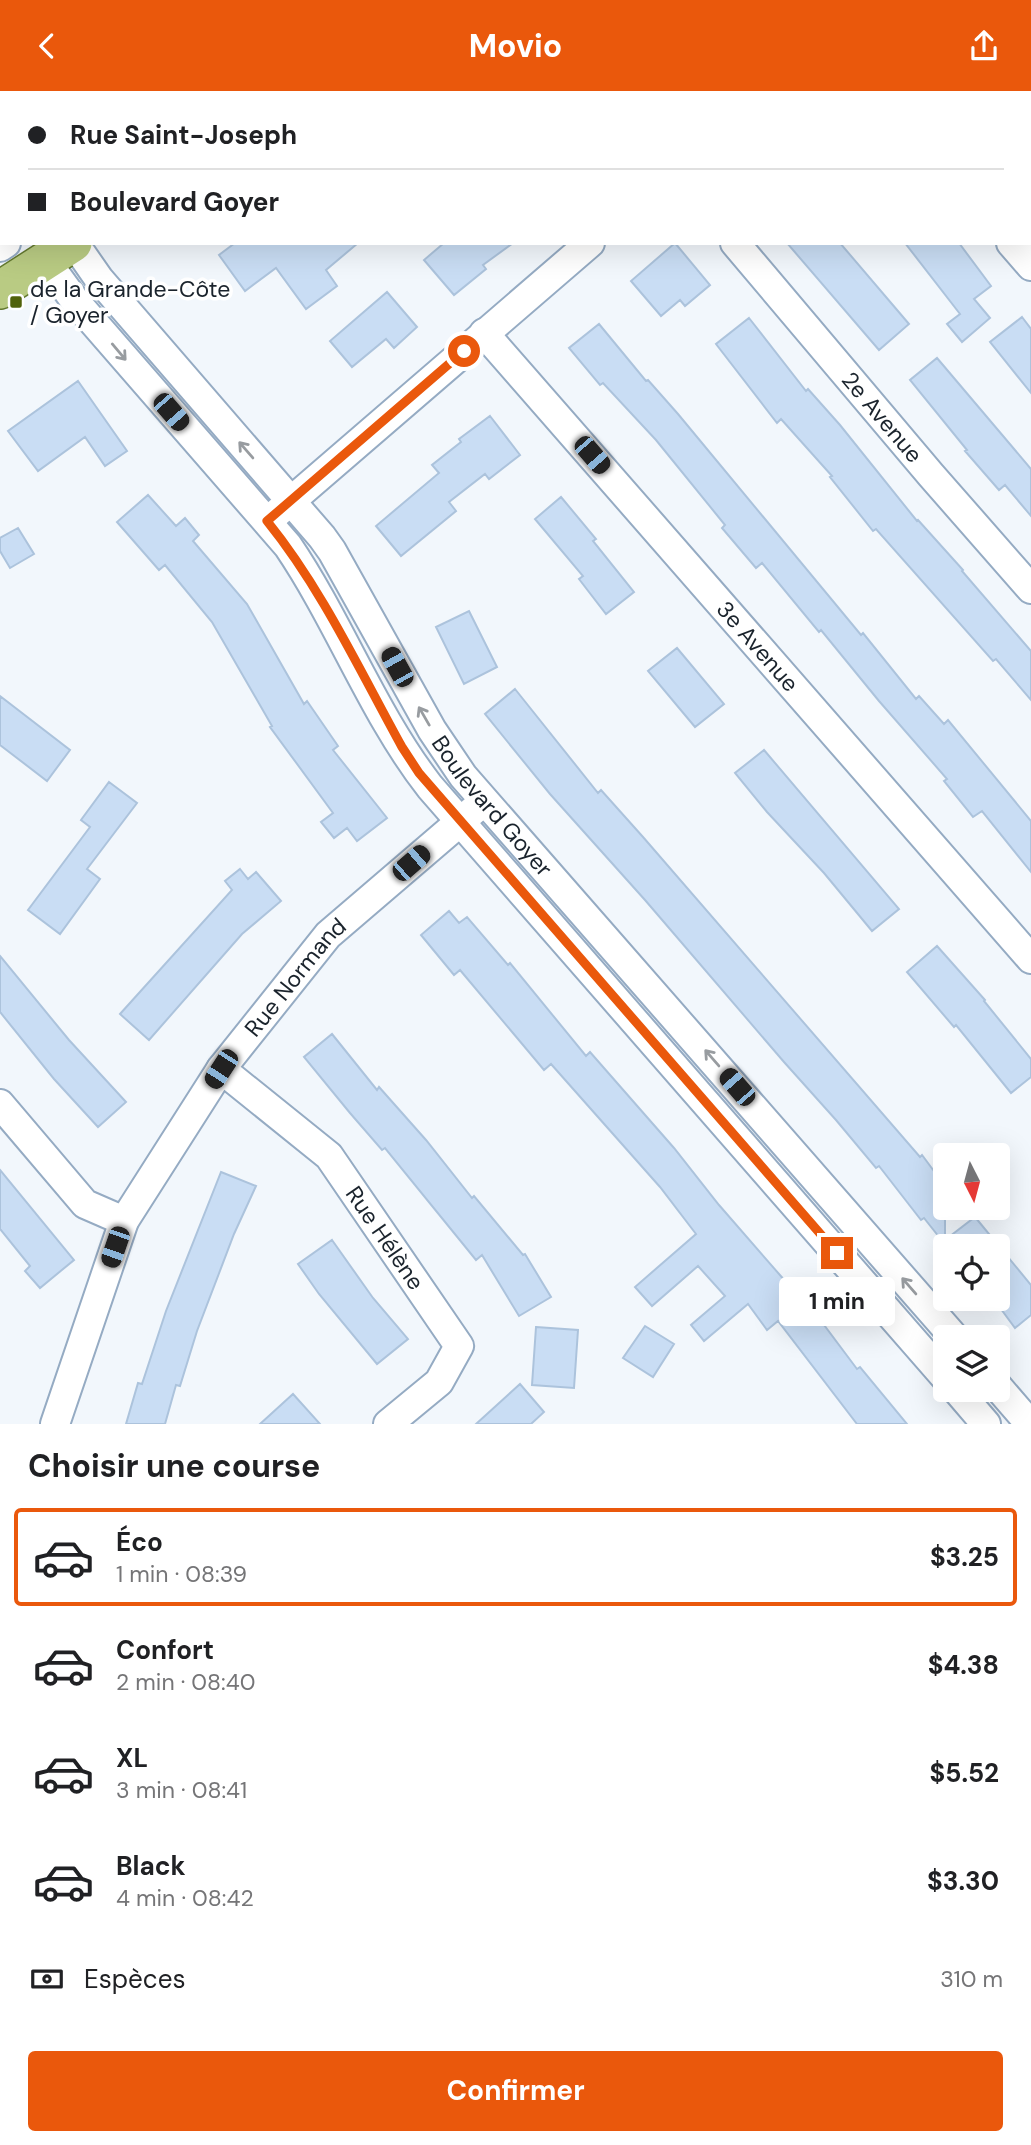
<!DOCTYPE html>
<html lang="fr">
<meta charset="utf-8">
<style>
:root{--surface:#fff;--page:#f6f6f6;--text:#202124;--muted:#757577;--line:#e0e0e0;--accent:#ea580c}
body{margin:0;font-family:"DM Sans",sans-serif;background:var(--page);color:var(--text);height:100vh;display:flex;flex-direction:column;font-size:26px;white-space:nowrap}
*{box-sizing:border-box;margin:0}
p{font-size:23px;color:var(--muted)}
.icon{flex:none;width:38px;height:38px;fill:none;stroke:currentColor;stroke-width:2;stroke-linecap:round;stroke-linejoin:round}
.map{position:relative;height:1333px;overflow:hidden}
.panel{display:flex;flex-direction:column;background:var(--surface);flex:1}
.panel>*{flex:none}
.hud{position:absolute;left:0px;top:0px;width:1032px;height:154px;box-shadow:0 7px 28px #0002;display:grid;align-content:center;height:154px;padding:0 28px;background:var(--surface)}
.needle{width:46px;rotate:174deg}
.fabs{position:absolute;left:933px;top:1052px;display:grid;gap:14px}
.fabs a{display:grid;place-items:center;width:77px;height:77px;border-radius:7px;background:var(--surface);box-shadow:0 7px 28px #0002;font-size:35px}
.end{position:absolute;width:32px;height:32px;margin:-16px;border:9px solid #ea580c;background:#fff;box-shadow:0 0 0 4px #fff}
.from{border-radius:50%}
.bubble{position:absolute;height:49px;border-radius:7px;background:var(--surface);box-shadow:0 7px 28px #0002;font-size:23px;font-weight:700;line-height:49px;text-align:center}
.car{position:absolute;width:21px;height:42px;margin:-21px -10px;border-radius:9px;box-shadow:0 0 5px 2px #0007;background:linear-gradient(#222 24%,#8ab4d8 0 40%,#222 0 76%,#8ab4d8 0 86%,#222 0)}
.hud b{display:flex;align-items:center;gap:24px;height:66px;font-size:26px}
.hud b+b{border-top:2px solid var(--line)}
.hud i{width:18px;height:18px;background:var(--text)}
ul{padding:0;list-style:none}
li{display:flex;align-items:center;gap:21px;height:98px;margin:0 14px 10px;padding:0 14px;border:4px solid transparent;border-radius:7px}
li div{flex:1}
li b{display:block;font-size:26px}
li em{font-style:normal;font-weight:700}
li.on{border-color:var(--accent)}
li>.icon{width:63px;height:63px;stroke-width:1.5}
h2{padding:0 28px;font-size:32px;line-height:84px}
.pay{display:flex;align-items:center;gap:18px;height:77px;padding:0 28px;font-size:26px}
.pay p{margin-inline-start:auto}
.action{display:flex;gap:14px;margin-top:auto;padding:14px 28px}
.action a{flex:1;height:80px;border-radius:7px;background:var(--accent);color:#fff;font-size:28px;font-weight:700;line-height:80px;text-align:center}
header{display:flex;justify-content:space-between;align-items:center;height:91px;padding:0 28px;background:var(--accent);color:#fff;font-size:32px;font-weight:700}
.map>svg:first-child{display:block}
</style>
<header><svg class="icon" aria-label="back" viewBox="0 0 24 24"><path d="M15 5l-7 7 7 7"/></svg>Movio<svg class="icon" aria-label="share" viewBox="0 0 24 24"><path d="M12 15V3M7 8l5-5 5 5M5 13v7h14v-7"/></svg></header>
<div class="map">
<svg width="1031" height="1333" viewBox="0 0 1031 1333">
<rect width="100%" height="100%" fill="#f2f7fc"/>
<path fill="#c9ddf4" stroke="#acc3dc" stroke-width="2" d="M235 152H358L326 179 337 195 306 218 276 177 245 200 219 164Z
M444 152H513L483 174 486 178 454 204 424 169Z
M675 152 710 194 685 215 680 209 661 225 631 190Z
M787 152H840L909 233 879 259Z
M905 152H959L991 195 974 208 990 227 962 251 947 233 960 223Z
M387 201 417 236 394 257 386 248 352 276 330 250Z
M1022 226 1031 238V302L990 251Z
M749 227 806 300 808 298 840 334 917 430 918 429 963 479 962 480 1031 560V609L996 568 993 570 876 438 873 440 830 386 832 385 781 328 777 332 716 253Z
M599 233 646 290 648 289 678 323 861 544 863 542 916 608 919 605 944 633 948 629 1031 730V781L982 720 973 726 944 690 947 688 879 610 821 539 819 541 762 472 756 477 722 437 725 434 656 349 603 292 600 294 569 257Z
M937 267 1031 378V425L1005 394 999 399 965 360 967 359 910 289Z
M78 290 127 360 105 375 85 346 38 380 8 340Z
M490 325 520 364 489 388 485 383 449 411 456 420 401 465 376 435 439 382 432 374 461 351 459 348Z
M148 404 176 435 185 427 199 444 193 450 247 513 304 613 307 610 338 655 333 659 387 727 357 750 347 737 334 747 321 731 333 722 270 636 272 635 212 531 165 474 159 479 117 431Z
M561 406 596 448 593 450 634 501 606 523 579 488 583 485 535 428Z
M18 437 34 463 10 477 0 460V447Z
M469 520 497 576 464 593 436 536Z
M677 557 724 613 695 636 648 580Z
M515 598 598 702 601 699 643 746 920 1066 922 1064 945 1095V1149L975 1126 1031 1194V1224L1015 1237 998 1214V1155H937L943 1151 924 1127 921 1129 879 1075 876 1077 836 1029 784 971 645 809 550 703 485 623Z
M0 605 70 659 47 690 0 654Z
M764 659 899 818 872 840 824 782 767 721 735 682Z
M109 691 137 712 87 778 100 788 60 843 28 819 90 736 81 729Z
M240 778 248 788 256 781 281 810 242 843 149 949 120 923 232 799 225 790Z
M449 820 459 832 467 826 508 874 510 872 586 965 590 961 674 1057 719 1114 786 1191 811 1225 815 1222 857 1278 860 1276 907 1333H857L778 1230 767 1239 748 1213 704 1250 691 1234 725 1205 698 1175 652 1215 635 1196 696 1143 660 1096 551 973 544 979 460 879 454 884 421 844Z
M937 855 985 909 984 910 1031 968V986L1011 1002 956 934 954 936 907 881Z
M0 865 69 949 126 1011 98 1036 54 988 0 921Z
M332 943 377 999 379 996 426 1049 472 1107 474 1105 523 1164 525 1163 551 1206 519 1225 482 1164 476 1169 385 1057 382 1059 350 1022 304 966Z
M0 1079 74 1169 40 1197 25 1180 30 1175 0 1138Z
M221 1081 256 1095 234 1143 197 1240 180 1295 176 1294 165 1333H126L138 1292 142 1293 166 1220Z
M332 1149 373 1207 408 1248 377 1273 319 1203 298 1173Z
M645 1235 674 1253 653 1286 623 1267Z
M536 1236 578 1239 574 1297 532 1294Z
M520 1293 544 1321 531 1333H476Z
M293 1303 320 1333H260Z"/>
<g fill="none" stroke-linecap="round" stroke-linejoin="round">
<g stroke="#95abc3" stroke-width="32">
<g id="minor">
<path d="M877 0 879 2"/>
<path d="M261 2 264 0"/>
<path d="M765 2 767 0"/>
<path id="s1" d="M74 152 99 188 322 446 332 460 432 639 463 685 954 1246"/>
<path id="s2" d="M735 152 931 384 1031 498"/>
<path d="M1011 152 1031 175"/>
<path d="M0 156 6 152"/>
<path d="M46 170 75 210 288 455C340 532 373 623 430 696L945 1286"/>
<path id="s3" d="M484 242 1031 868"/>
<path d="M277 422 590 152"/>
<path id="s4" d="M221 978 329 1065 459 1255 439 1291 388 1333"/>
<path d="M0 1013 85 1113 124 1130"/>
<path d="M998 1296 1030 1333"/>
<path d="M956 1298 986 1333"/>
<path id="s5" d="M55 1333 124 1130 221 978 328 844 475 718"/>
</g>
</g>
<g stroke="#63792f" stroke-width="40">
<path id="major" d="M317 2 320 0
M0 199 73 152"/>
</g>
<path stroke="#7c838a" stroke-width="4.5" stroke-dasharray="2 5" stroke-linecap="butt" d="M361 2 364 0"/>
<use href="#minor" stroke="#fff" stroke-width="28"/>
<use href="#major" stroke="#b9cb83" stroke-width="37"/>
</g>
<defs><path id="oneway-shaft" d="M-6 0H5M1.5-3L5.5 0L1.5 3" fill="none" stroke-width="1.6" stroke-linecap="round" stroke-linejoin="round" transform="scale(1.75)"/></defs>
<g stroke="#989ca0">
<use href="#oneway-shaft" transform="translate(119 261) rotate(50)"/>
<use href="#oneway-shaft" transform="translate(246 359) rotate(-131)"/>
<use href="#oneway-shaft" transform="translate(424 625) rotate(-120)"/>
<use href="#oneway-shaft" transform="translate(712 967) rotate(-131)"/>
<use href="#oneway-shaft" transform="translate(909 1195) rotate(-131)"/>
</g>
<g fill="none" stroke-linecap="round" stroke-linejoin="round">
<path stroke="#ea580c" stroke-width="9" d="M464 260 267 430C322 498 360 580 402 656L419 682 837 1162"/>
</g>
<rect fill="#50620b" stroke="#fff" stroke-width="2.5" x="9" y="204" width="14" height="14" rx="3.5"/>
<g text-anchor="middle" stroke-width="7" stroke-linejoin="round" paint-order="stroke">
<g font-size="23" fill="#1a232c" stroke="#fff" text-anchor="start">
<text x="30" y="206">de la Grande-Côte<tspan x="30" dy="26">/ Goyer</tspan></text>
</g>
<g font-size="23" fill="#1a232c" stroke="#fff">
<text dy="8" stroke="none"><textPath href="#s2" startOffset="228">2e Avenue</textPath></text>
<text dy="8" stroke="none"><textPath href="#s3" startOffset="416">3e Avenue</textPath></text>
<text dy="8" stroke="none"><textPath href="#s1" startOffset="704">Boulevard Goyer</textPath></text>
<text dy="8" stroke="none"><textPath href="#s5" startOffset="513">Rue Normand</textPath></text>
<text dy="8" stroke="none"><textPath href="#s4" startOffset="238">Rue Hélène</textPath></text>
</g>
</g>
</svg>
<div class="fabs">
<a><svg class="needle" viewBox="-14 -14 28 28"><path d="M0-13l5 13h-10z" fill="#e53935"/><path d="M0 13l5-13h-10z" fill="#757577"/></svg></a>
<a><svg class="icon" aria-label="locate" viewBox="0 0 24 24"><circle cx="12" cy="12" r="6"/><path d="M12 2v4M12 18v4M2 12h4M18 12h4"/></svg></a>
<a><svg class="icon" aria-label="layers" viewBox="0 0 24 24"><path d="M12 4l9 5-9 5-9-5zM3 14l9 5 9-5"/></svg></a>
</div>
<i class="end from" style="left:464px;top:260px"></i>
<i class="end" style="left:837px;top:1162px"></i>
<div class="bubble" style="left:779px;top:1186px;width:116px">1 min</div>
<i class="car" style="left:171px;top:321px;rotate:139deg"></i>
<i class="car" style="left:592px;top:364px;rotate:139deg"></i>
<i class="car" style="left:397px;top:576px;rotate:331deg"></i>
<i class="car" style="left:411px;top:772px;rotate:49deg"></i>
<i class="car" style="left:221px;top:978px;rotate:213deg"></i>
<i class="car" style="left:737px;top:996px;rotate:319deg"></i>
<i class="car" style="left:115px;top:1156px;rotate:199deg"></i>
<div class="hud">
<b><i class="from"></i>Rue Saint-Joseph</b>
<b><i></i>Boulevard Goyer</b>
</div>
</div>
<section class="panel">
<h2>Choisir une course</h2>
<ul>
<li class="on"><svg class="icon" aria-label="car" viewBox="0 0 24 24"><path d="M5 17H2v-5l4-1 3-4h7l3 4 3 1v5h-3M9 17h6M6 11h13"/><circle cx="7" cy="17" r="2"/><circle cx="17" cy="17" r="2"/></svg><div><b>Éco</b><p>1 min · 08:39</p></div><em>$3.25</em></li>
<li><svg class="icon" aria-label="car" viewBox="0 0 24 24"><path d="M5 17H2v-5l4-1 3-4h7l3 4 3 1v5h-3M9 17h6M6 11h13"/><circle cx="7" cy="17" r="2"/><circle cx="17" cy="17" r="2"/></svg><div><b>Confort</b><p>2 min · 08:40</p></div><em>$4.38</em></li>
<li><svg class="icon" aria-label="car" viewBox="0 0 24 24"><path d="M5 17H2v-5l4-1 3-4h7l3 4 3 1v5h-3M9 17h6M6 11h13"/><circle cx="7" cy="17" r="2"/><circle cx="17" cy="17" r="2"/></svg><div><b>XL</b><p>3 min · 08:41</p></div><em>$5.52</em></li>
<li><svg class="icon" aria-label="car" viewBox="0 0 24 24"><path d="M5 17H2v-5l4-1 3-4h7l3 4 3 1v5h-3M9 17h6M6 11h13"/><circle cx="7" cy="17" r="2"/><circle cx="17" cy="17" r="2"/></svg><div><b>Black</b><p>4 min · 08:42</p></div><em>$3.30</em></li>
</ul>
<div class="pay"><svg class="icon" aria-label="cash" viewBox="0 0 24 24"><path d="M3 7h18v10H3z"/><circle cx="12" cy="12" r="2"/></svg>Espèces<p>310 m</p></div>
<div class="action"><a>Confirmer</a></div>
</section>
